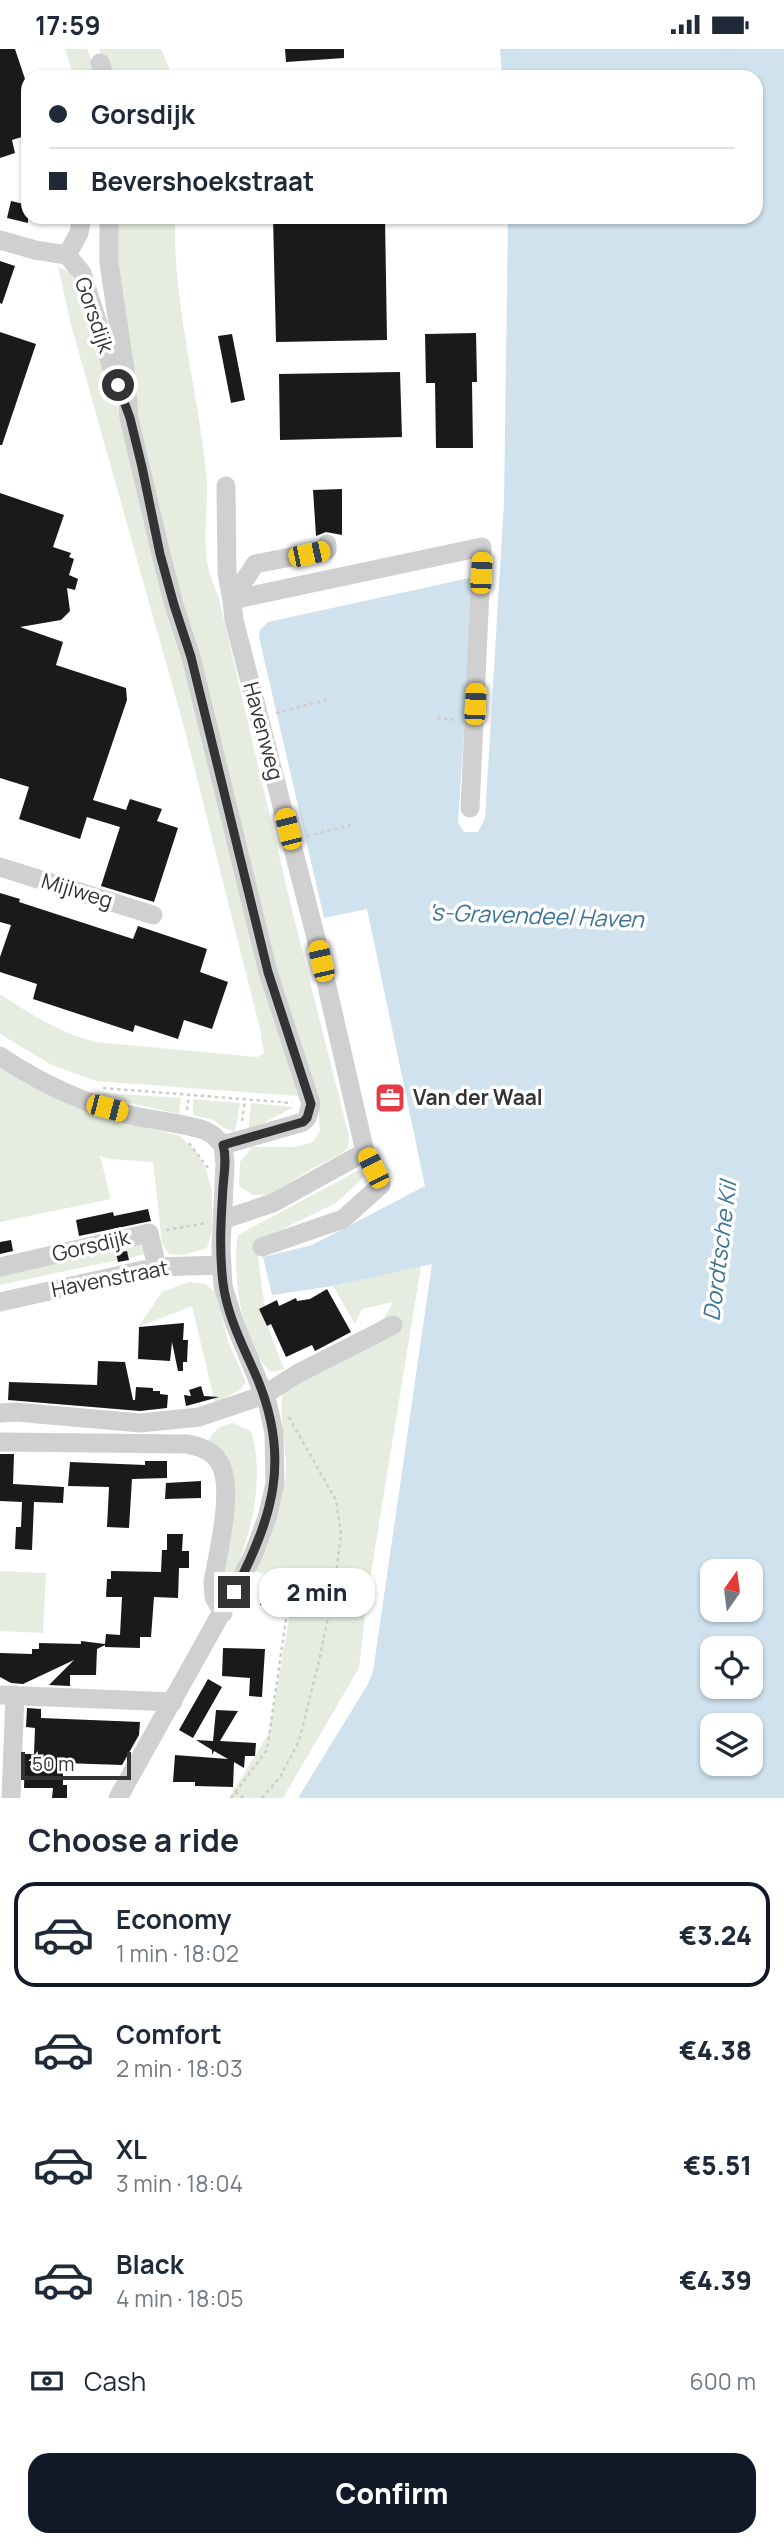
<!DOCTYPE html>
<meta charset="utf-8">
<style>
:root{--surface:#fff;--page:#f2f2f3;--text:#1f2937;--muted:#747a83;--line:#e0e1e3;--accent:#111827}
body{margin:0;font-family:Manrope,sans-serif;background:var(--page);color:var(--text);height:100vh;display:flex;flex-direction:column;font-size:26px;white-space:nowrap}
*{box-sizing:border-box;margin:0}
p{font-size:23px;color:var(--muted)}
.icon{flex:none;width:38px;height:38px;fill:none;stroke:currentColor;stroke-width:2;stroke-linecap:round;stroke-linejoin:round}
.map{position:relative;height:1749px;overflow:hidden}
.side{display:flex;flex-direction:column;background:var(--surface);flex:1}
.side>*{flex:none}
.top-card{position:absolute;left:21px;top:21px;width:742px;height:154px;border-radius:21px;box-shadow:0 2px 5px #0004;display:grid;align-content:center;height:154px;padding:0 28px;background:var(--surface)}
.needle{width:46px;rotate:14deg}
.buttons{position:absolute;left:700px;top:1510px;display:grid;gap:14px}
.buttons a{display:grid;place-items:center;width:63px;height:63px;border-radius:14px;background:var(--surface);box-shadow:0 2px 5px #0004;font-size:35px}
.scale{position:absolute;left:21px;bottom:18px;width:110px;box-sizing:border-box;padding-left:7px;border:4px solid #333;border-top:0;font-size:19px;line-height:24px;white-space:nowrap;color:#333;-webkit-text-stroke:5px #fff;paint-order:stroke}
.end{position:absolute;width:32px;height:32px;margin:-16px;border:9px solid #333;background:#fff;box-shadow:0 0 0 4px #fff}
.from{border-radius:50%}
.bubble{position:absolute;height:49px;border-radius:21px;background:var(--surface);box-shadow:0 2px 5px #0004;font-size:23px;font-weight:800;line-height:49px;text-align:center}
.car{position:absolute;width:21px;height:42px;margin:-21px -10px;border-radius:9px;box-shadow:0 0 5px 2px #0007;background:linear-gradient(#f5c518 24%,#345 0 40%,#f5c518 0 76%,#345 0 86%,#f5c518 0)}
.top-card b{display:flex;align-items:center;gap:24px;height:66px;font-size:26px}
.top-card b+b{border-top:2px solid var(--line)}
.top-card i{width:18px;height:18px;background:var(--text)}
ul{padding:0;list-style:none}
li{display:flex;align-items:center;gap:21px;height:105px;margin:0 14px 10px;padding:0 14px;border:4px solid transparent;border-radius:21px}
li div{flex:1}
li b{display:block;font-size:26px}
li em{font-style:normal;font-weight:800}
li.active{border-color:var(--accent)}
li>.icon{width:63px;height:63px;stroke-width:1.5}
h2{padding:0 28px;font-size:32px;line-height:84px}
.pay{display:flex;align-items:center;gap:18px;height:77px;padding:0 28px;font-size:26px}
.pay p{margin-inline-start:auto}
.action{display:flex;gap:14px;margin-top:auto;padding:14px 28px}
.action a{flex:1;height:80px;border-radius:21px;background:var(--accent);color:#fff;font-size:28px;font-weight:800;line-height:80px;text-align:center}
.status{display:flex;justify-content:space-between;align-items:center;height:49px;padding:0 35px;background:var(--surface);direction:ltr}
.status svg{height:19px;fill:currentColor}
.map>svg:first-child{display:block}
</style>
<div class="status"><b>17:59</b><svg viewBox="0 0 49 12"><path d="M0 12V9h3v3zM5 12V6h3v6zM10 12V3h3v9zM15 12V0h3v12zM26 1h20v11H26zM47 4h2v5h-2z"/></svg></div>
<div class="map">
<svg width="784" height="1749" viewBox="0 0 784 1749">
<rect width="100%" height="100%" fill="#fff"/>
<path fill="#e6ecdf" d="M65 0H87L95 19 94 28H74Z
M99 0H161L173 28H112Z
M116 168H175C173 258 199 344 207 432 208 459 203 485 207 512 209 525 215 538 219 550L291 857 349 1087 348 1099 339 1106 313 1119 269 1146H253L239 1137 240 1113 252 1098H296L313 1093 320 1082 318 1056 295 990 196 613 120 289Z
M58 218 69 222 79 241 118 360 298 1047 96 1032 50 1015 0 985V945C30 965 60 984 96 993L257 1008 264 1005 260 980 184 678 70 272Z
M0 1018 117 1071 180 1087 195 1101 206 1120 212 1142V1181L207 1199 183 1206 169 1205 162 1194 153 1113 111 1110 100 1107 111 1150 0 1173Z
M104 1044 181 1049 179 1065 96 1046Z
M193 1050 240 1054 235 1083 222 1078 214 1071 193 1066Z
M251 1054 294 1058 248 1082Z
M359 1121 365 1127 336 1154 256 1193 267 1275 284 1320 272 1323C242 1304 231 1219 238 1186Z
M140 1193 146 1205 0 1236V1219Z
M421 1217 368 1542 359 1619 283 1749H229L269 1684 295 1535 255 1522C267 1491 284 1456 286 1422 287 1399 277 1358 284 1340L357 1301 384 1269 393 1253 362 1260 355 1275 333 1237Z
M189 1233 205 1235 216 1244 228 1292 246 1333 240 1341 215 1354 192 1257 138 1278 162 1243Z
M233 1374 251 1382C266 1433 250 1486 231 1535L220 1537 229 1443 207 1395C213 1382 218 1377 233 1374Z
M0 1522 46 1524 43 1584 0 1582Z"/>
<path fill="#cfe2ee" fill-rule="evenodd" d="M500 0H784V1749H298L368 1635 373 1623 432 1215 333 1237 272 1246 263 1208 312 1196 425 1137 367 860 324 869 259 588 260 581 268 573 474 528 458 774 464 783H478L485 769 504 453 508 168H756V28H502ZM712 1522H751V1561H712ZM712 1600H751V1638H712ZM712 1676H751V1715H712Z"/>
<path fill="#1a1a1a" d="M0 0H15L28 39V86L12 91 15 104 0 109Z
M285 0H344V9L286 13Z
M11 152 28 156V174L7 169Z
M273 168H385L387 291 276 293Z
M0 212 15 217 2 255 0 254Z
M0 283 36 295 2 396H0Z
M476 284 477 333H472L473 399H436L435 334H426L425 285Z
M232 285 245 351 231 354 218 287Z
M400 323 402 388 280 391 279 325Z
M342 440V486L326 483 316 487 313 441Z
M0 444 64 466 53 498 71 504 69 508 74 510 69 526 78 530 75 541 67 539 70 562 61 571 20 578 63 593 56 616 126 639 127 651 93 751 126 761 130 750 162 760 157 772 178 779 154 853 101 837 120 778 87 768 80 790 19 770 29 738 0 729Z
M0 844 20 850 19 853 133 890 138 877 207 900 200 923 228 933 212 980 184 971 178 990 135 976 133 983 33 950 37 935 0 923V908L11 876 0 873Z
M148 1160 151 1172 79 1187 76 1171 113 1163 114 1167Z
M11 1191 13 1202 0 1205V1193Z
M127 1202 129 1211 118 1213 116 1204Z
M327 1240 351 1283 315 1302 312 1296 286 1308 271 1275 267 1277 259 1260 277 1251 279 1257 296 1249 297 1252 310 1250Z
M184 1274 183 1291H188L187 1313H183V1322H178L172 1293 170 1312 138 1310 139 1278Z
M98 1312 125 1313 133 1351H135L136 1338 153 1339V1342H160V1345L168 1346 167 1359 140 1362 8 1351 9 1333 97 1336Z
M201 1337 204 1347 219 1348 186 1357 184 1346 191 1347 189 1341Z
M0 1405H14L13 1435 64 1438 63 1454 34 1453 32 1501 15 1500 16 1478H21L22 1453 0 1452Z
M145 1412H167V1429L132 1430 129 1479 107 1478 109 1438 68 1437 70 1413 145 1416Z
M201 1432V1449L165 1450 166 1434Z
M167 1485H183L182 1502H189V1519H179L178 1549 154 1548 151 1588H140V1599L105 1598V1596L97 1600 96 1626H70V1637L49 1636 74 1611 23 1635 11 1634 0 1628V1604L32 1605V1600H39V1594L81 1595V1592L105 1595 106 1585 120 1586 122 1548H106L107 1530H111V1522L161 1523 162 1501H167Z
M266 1532 282 1536 277 1560 260 1556Z
M223 1599 265 1600 262 1648 249 1647 250 1629 222 1627Z
M208 1630 222 1638 193 1689 179 1681Z
M27 1659 41 1660V1669L140 1673 139 1686 122 1716 63 1714V1736H67V1749H52L53 1739H24L25 1705H34L35 1679 26 1678Z
M216 1661 238 1662 220 1692 256 1694 255 1707H245L244 1719 234 1713 233 1738 195 1737V1733H173L175 1706 228 1710 214 1702 212 1706V1701L196 1691 213 1692Z"/>
<g fill="none" stroke-linecap="round" stroke-linejoin="round">
<path stroke="#cdcdcd" stroke-width="2.5" stroke-dasharray="3.5 3.5" stroke-linecap="butt" d="M276 664 327 651
M437 669 458 671
M307 787 351 776
M103 1039 292 1054
M187 1061 189 1047
M242 1072 245 1051
M189 1094 208 1119
M166 1181 207 1174
M235 1743 244 1749
M231 1749 267 1701 291 1536 262 1527
M262 1749 280 1728 299 1692 319 1612 334 1540 341 1485 336 1451 287 1365"/>
<path stroke="#d0d0d0" stroke-width="19" d="M100 14 105 28
M82 168 79 184 67 206 82 224 117 335
M109 168V214L125 321 129 369 161 505 174 556 191 608 268 923 311 1055 307 1069 303 1073 223 1096
M0 191 35 201 67 206
M226 437 227 524 232 551
M232 551 255 515 327 501V495
M0 818 153 866
M0 1007C41 1035 86 1055 134 1067 158 1072 181 1074 204 1081L213 1086 223 1096
M222 1171 273 1154 365 1103 315 885 234 571 232 551 482 498 470 759
M262 1198 343 1170 381 1136 365 1103
M0 1218 149 1184 157 1218
M0 1253 157 1218 221 1216
M0 1364 16 1363 140 1374 199 1368 264 1346 297 1325 393 1276
M0 1393 186 1395C199 1397 212 1401 219 1413 235 1437 218 1504 213 1533L214 1548 223 1564
M0 1646 173 1653
M11 1749 15 1646
M118 1749 252 1509 267 1469 275 1435 274 1384 268 1356 234 1273 223 1237 221 1199 225 1115 223 1096"/>
</g>
<g fill="none" stroke-linecap="round" stroke-linejoin="round">
<path stroke="#333" stroke-width="9" d="M118 336 130 369 142 418 160 505 174 556 191 608 268 923 311 1055 307 1069 303 1073 223 1096C227 1110 224 1124 223 1138 221 1170 219 1202 223 1234 227 1267 244 1299 257 1329 291 1410 273 1469 234 1543"/>
</g>
<defs>
<g id="office-square" transform="scale(1.575)"><rect x="-9" y="-9" width="18" height="18" rx="4" fill="#e63946" stroke="#fff"/><path d="M-6-3h4V-5.5h4V-3h4V5H-6ZM-1-4.5V-3h2v-1.5ZM-6 0V1H6V0Z" fill="#fff"/></g>
</defs>
<g fill-rule="evenodd">
<use href="#office-square" x="390" y="1049"/>
</g>
<g text-anchor="middle" stroke-width="7" stroke-linejoin="round" paint-order="stroke">
<g font-size="21" fill="#333" stroke="#fff">
<text transform="translate(94 266) rotate(71)" y="7">Gorsdijk</text>
<text transform="translate(263 682) rotate(75)" y="7">Havenweg</text>
<text transform="translate(77 842) rotate(17)" y="7">Mijlweg</text>
<text transform="translate(91 1197) rotate(-13)" y="7">Gorsdijk</text>
<text transform="translate(110 1230) rotate(-11)" y="7">Havenstraat</text>
</g>
<g font-size="21" font-weight="bold" fill="#333" stroke="#fff" text-anchor="start">
<text x="413" y="1056">Van der Waal</text>
</g>
<g font-size="23" font-style="italic" fill="#3f7597" stroke="#fff">
<text transform="translate(536 867) rotate(2)" y="8">'s-Gravendeel Haven</text>
<text transform="translate(720 1202) rotate(-83)" y="8">Dordtsche Kil</text>
</g>
</g>
</svg>
<div class="buttons">
<a><svg class="needle" viewBox="-14 -14 28 28"><path d="M0-13l5 13h-10z" fill="#e53935"/><path d="M0 13l5-13h-10z" fill="#747a83"/></svg></a>
<a><svg class="icon" aria-label="locate" viewBox="0 0 24 24"><circle cx="12" cy="12" r="6"/><path d="M12 2v4M12 18v4M2 12h4M18 12h4"/></svg></a>
<a><svg class="icon" aria-label="layers" viewBox="0 0 24 24"><path d="M12 4l9 5-9 5-9-5zM3 14l9 5 9-5"/></svg></a>
</div>
<div class="scale">50 m</div>
<i class="end from" style="left:118px;top:336px"></i>
<i class="end" style="left:234px;top:1543px"></i>
<div class="bubble" style="left:259px;top:1519px;width:116px">2 min</div>
<i class="car" style="left:309px;top:505px;rotate:78deg"></i>
<i class="car" style="left:481px;top:524px;rotate:3deg"></i>
<i class="car" style="left:475px;top:655px;rotate:3deg"></i>
<i class="car" style="left:288px;top:780px;rotate:346deg"></i>
<i class="car" style="left:321px;top:912px;rotate:347deg"></i>
<i class="car" style="left:107px;top:1059px;rotate:105deg"></i>
<i class="car" style="left:373px;top:1119px;rotate:334deg"></i>
<div class="top-card">
<b><i class="from"></i>Gorsdijk</b>
<b><i></i>Bevershoekstraat</b>
</div>
</div>
<section class="side">
<h2>Choose a ride</h2>
<ul>
<li class="active"><svg class="icon" aria-label="car" viewBox="0 0 24 24"><path d="M5 17H2v-5l4-1 3-4h7l3 4 3 1v5h-3M9 17h6M6 11h13"/><circle cx="7" cy="17" r="2"/><circle cx="17" cy="17" r="2"/></svg><div><b>Economy</b><p>1 min · 18:02</p></div><em>€3.24</em></li>
<li><svg class="icon" aria-label="car" viewBox="0 0 24 24"><path d="M5 17H2v-5l4-1 3-4h7l3 4 3 1v5h-3M9 17h6M6 11h13"/><circle cx="7" cy="17" r="2"/><circle cx="17" cy="17" r="2"/></svg><div><b>Comfort</b><p>2 min · 18:03</p></div><em>€4.38</em></li>
<li><svg class="icon" aria-label="car" viewBox="0 0 24 24"><path d="M5 17H2v-5l4-1 3-4h7l3 4 3 1v5h-3M9 17h6M6 11h13"/><circle cx="7" cy="17" r="2"/><circle cx="17" cy="17" r="2"/></svg><div><b>XL</b><p>3 min · 18:04</p></div><em>€5.51</em></li>
<li><svg class="icon" aria-label="car" viewBox="0 0 24 24"><path d="M5 17H2v-5l4-1 3-4h7l3 4 3 1v5h-3M9 17h6M6 11h13"/><circle cx="7" cy="17" r="2"/><circle cx="17" cy="17" r="2"/></svg><div><b>Black</b><p>4 min · 18:05</p></div><em>€4.39</em></li>
</ul>
<div class="pay"><svg class="icon" aria-label="cash" viewBox="0 0 24 24"><path d="M3 7h18v10H3z"/><circle cx="12" cy="12" r="2"/></svg>Cash<p>600 m</p></div>
<div class="action"><a>Confirm</a></div>
</section>
